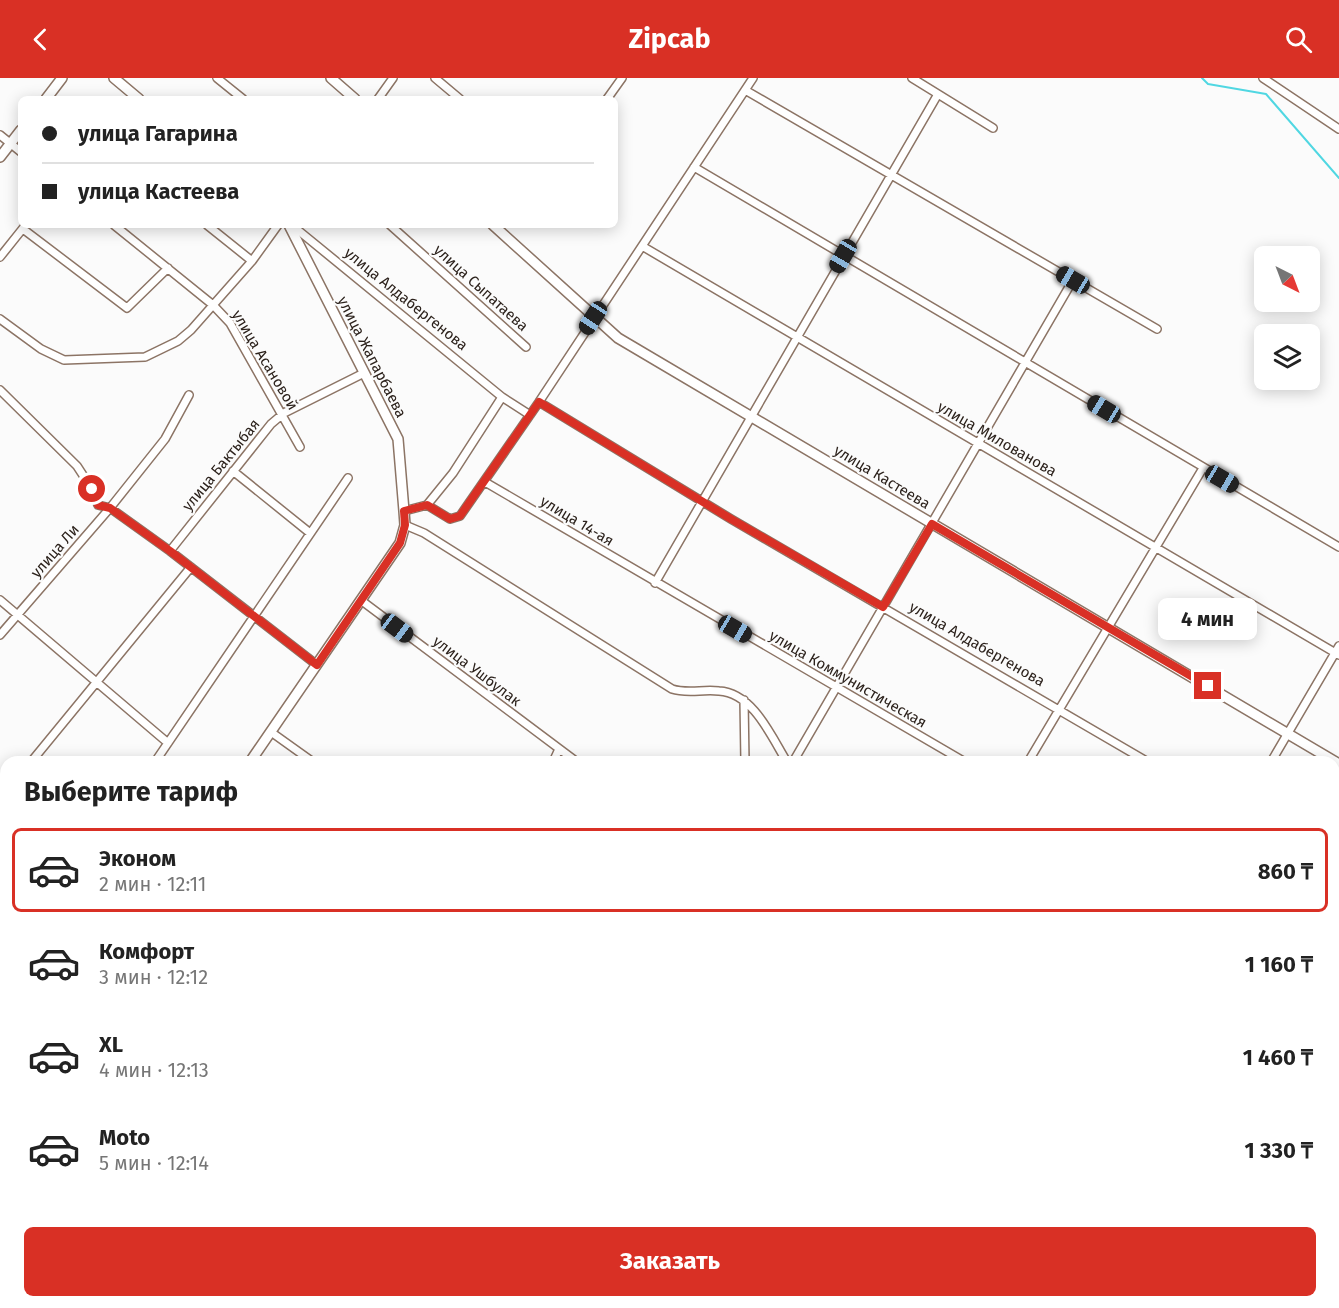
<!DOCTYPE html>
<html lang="ru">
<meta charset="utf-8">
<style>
:root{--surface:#fff;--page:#f6f6f6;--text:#222;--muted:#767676;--line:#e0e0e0;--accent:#d93025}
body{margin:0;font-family:"Fira Sans",sans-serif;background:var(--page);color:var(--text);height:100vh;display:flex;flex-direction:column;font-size:22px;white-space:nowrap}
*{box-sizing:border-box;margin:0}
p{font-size:20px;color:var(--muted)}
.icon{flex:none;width:33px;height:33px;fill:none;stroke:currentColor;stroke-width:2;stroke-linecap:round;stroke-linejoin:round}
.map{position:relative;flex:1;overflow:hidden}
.details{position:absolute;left:0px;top:678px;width:1340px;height:552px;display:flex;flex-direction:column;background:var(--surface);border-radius:18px 18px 0 0;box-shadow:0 3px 15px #0003}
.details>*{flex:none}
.guide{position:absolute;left:18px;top:18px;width:600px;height:132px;border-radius:9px;box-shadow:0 3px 15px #0003;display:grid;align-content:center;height:132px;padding:0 24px;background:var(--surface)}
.needle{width:39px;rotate:138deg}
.fabs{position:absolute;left:1254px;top:168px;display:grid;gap:12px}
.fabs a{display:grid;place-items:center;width:66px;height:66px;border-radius:9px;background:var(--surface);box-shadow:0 3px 15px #0003;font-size:30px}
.end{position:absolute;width:27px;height:27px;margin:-14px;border:8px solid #d93025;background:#fff;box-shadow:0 0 0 3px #fff}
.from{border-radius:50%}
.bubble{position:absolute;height:42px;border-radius:9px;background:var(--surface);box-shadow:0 3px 15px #0003;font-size:20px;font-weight:700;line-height:42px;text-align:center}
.car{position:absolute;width:18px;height:36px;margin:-18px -9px;border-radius:8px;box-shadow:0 0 4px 2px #0007;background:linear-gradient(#222 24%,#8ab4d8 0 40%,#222 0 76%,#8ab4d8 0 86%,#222 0)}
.guide b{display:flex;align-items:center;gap:21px;height:57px;font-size:22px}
.guide b+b{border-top:2px solid var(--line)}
.guide i{width:15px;height:15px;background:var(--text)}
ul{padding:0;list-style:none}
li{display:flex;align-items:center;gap:18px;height:84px;margin:0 12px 9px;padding:0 12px;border:3px solid transparent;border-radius:9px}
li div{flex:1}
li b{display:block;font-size:22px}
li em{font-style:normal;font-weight:700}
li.selected{border-color:var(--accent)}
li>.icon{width:54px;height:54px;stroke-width:1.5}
h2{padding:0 24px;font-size:27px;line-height:72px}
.button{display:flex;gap:12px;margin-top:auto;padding:12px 24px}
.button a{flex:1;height:69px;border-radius:9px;background:var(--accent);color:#fff;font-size:24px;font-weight:700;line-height:69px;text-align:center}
header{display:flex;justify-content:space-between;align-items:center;height:78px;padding:0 24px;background:var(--accent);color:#fff;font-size:27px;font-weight:700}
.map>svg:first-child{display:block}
</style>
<header><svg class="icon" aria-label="back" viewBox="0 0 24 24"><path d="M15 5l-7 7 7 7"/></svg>Zipcab<svg class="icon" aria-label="search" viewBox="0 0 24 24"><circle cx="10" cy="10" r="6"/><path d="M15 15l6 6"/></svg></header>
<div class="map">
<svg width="1339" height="1230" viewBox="0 0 1339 1230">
<rect width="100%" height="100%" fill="#fbfbfb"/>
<path fill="#a5e9c9" d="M6 982V1203L0 1213V989Z"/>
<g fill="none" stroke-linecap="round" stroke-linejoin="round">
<path stroke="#50d7e2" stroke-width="2" d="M1202 0 1208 6 1266 16 1339 100"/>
<g stroke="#8c7465" stroke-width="10">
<path id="street" d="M217 0 243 21
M435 0 460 21
M912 0 993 50
M1263 0 1339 51
M745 12 1157 251
M378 21 393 0
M607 21 622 0
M0 57 21 74
M694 89 1339 469
M114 147 213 227 230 245 300 369
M207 147 252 183
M390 147 526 269
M290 149 299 153 502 319 530 337
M23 151 127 230 168 190
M642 168 1339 577
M0 179 24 149
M0 241 41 271 64 282 145 279 178 263 191 252 252 183 278 147
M0 312 77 388 92 411 98 427 110 430 170 473 317 587
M539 324 731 441 1148 684
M233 393 310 455
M485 404 965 684
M427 427 450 441 460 438 539 324 753 0
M404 433 427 427 453 395 502 319
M405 447 424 455 672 611C687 616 703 611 719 613 753 615 771 658 787 684
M170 473 271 346 284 335 364 295
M655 505 938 16
M0 522 168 665
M362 523 577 684
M0 557 110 430 165 361 189 317
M744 622 745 684
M271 654 313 684
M31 684 191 489
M155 684 348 400
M553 684 559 671
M793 684 1073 202
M1028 684 1203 390
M1271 684 1339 568
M1334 791 1339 794
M1334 865H1339
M0 930 6 935
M0 963 6 955
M382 1224 388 1230
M917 1224 923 1230
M93 1230 94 1224
M362 1230 366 1224
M440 1230 445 1224
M646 1230 651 1224
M726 1230 731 1224
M818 1230 823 1224
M1040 1230 1045 1224"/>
</g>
<g stroke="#8c7465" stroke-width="12">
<path id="secondary" d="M114 0 139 21
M331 0 355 21
M46 21 62 0
M0 79 21 52
M493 147 618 260 1339 686
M250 684 400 465 405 447 404 433 398 361 289 147
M0 710 6 715
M617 1224 624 1230"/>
</g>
<use href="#street" stroke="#fff" stroke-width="7"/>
<use href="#secondary" stroke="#fff" stroke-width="9"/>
</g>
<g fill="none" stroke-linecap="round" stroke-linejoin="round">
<path stroke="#d93025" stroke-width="8" d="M92 411 98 427 110 430 170 473 317 587 400 465 405 447 404 433 427 427 450 441 460 438 539 324 731 441 883 529 932 446 1208 608"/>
</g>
<g text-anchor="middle" stroke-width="4.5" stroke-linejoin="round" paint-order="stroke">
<g font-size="15" fill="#2c221c" stroke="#fbfbfb">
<text transform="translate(481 210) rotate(42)" y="5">улица Сыпатаева</text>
<text transform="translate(406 221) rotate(39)" y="5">улица Алдабергенова</text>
<text transform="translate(372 279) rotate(63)" y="5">улица Жапарбаева</text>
<text transform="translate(265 282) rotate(59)" y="5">улица Асановой</text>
<text transform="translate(997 361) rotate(30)" y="5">улица Милованова</text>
<text transform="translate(221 387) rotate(-51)" y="5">улица Бактыбая</text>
<text transform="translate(882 399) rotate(31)" y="5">улица Кастеева</text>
<text transform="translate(577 443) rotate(31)" y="5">улица 14-ая</text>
<text transform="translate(55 473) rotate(-49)" y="5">улица Ли</text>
<text transform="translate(977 566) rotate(30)" y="5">улица Алдабергенова</text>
<text transform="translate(477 593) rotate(37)" y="5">улица Ушбулак</text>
<text transform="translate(848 601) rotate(30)" y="5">улица Коммунистическая</text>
</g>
</g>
</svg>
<div class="fabs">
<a><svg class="needle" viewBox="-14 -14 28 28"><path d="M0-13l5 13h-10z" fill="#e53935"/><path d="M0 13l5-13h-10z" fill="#767676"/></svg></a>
<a><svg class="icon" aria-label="layers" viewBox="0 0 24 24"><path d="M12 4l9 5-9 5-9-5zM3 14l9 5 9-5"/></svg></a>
</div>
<i class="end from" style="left:92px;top:411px"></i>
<i class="end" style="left:1208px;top:608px"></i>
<div class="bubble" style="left:1158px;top:520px;width:99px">4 мин</div>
<i class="car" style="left:843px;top:178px;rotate:210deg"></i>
<i class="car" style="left:1073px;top:202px;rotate:300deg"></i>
<i class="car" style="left:593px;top:240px;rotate:213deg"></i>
<i class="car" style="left:1104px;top:331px;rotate:301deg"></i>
<i class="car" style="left:1222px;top:401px;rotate:120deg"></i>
<i class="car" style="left:397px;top:550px;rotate:127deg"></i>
<i class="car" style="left:735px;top:551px;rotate:120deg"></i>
<div class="guide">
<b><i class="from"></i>улица Гагарина</b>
<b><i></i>улица Кастеева</b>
</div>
<section class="details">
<h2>Выберите тариф</h2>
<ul>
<li class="selected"><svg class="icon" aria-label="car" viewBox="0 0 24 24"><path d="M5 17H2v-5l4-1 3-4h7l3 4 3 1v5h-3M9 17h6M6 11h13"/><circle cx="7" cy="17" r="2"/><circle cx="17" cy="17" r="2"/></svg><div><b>Эконом</b><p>2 мин · 12:11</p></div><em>860 ₸</em></li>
<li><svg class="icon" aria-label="car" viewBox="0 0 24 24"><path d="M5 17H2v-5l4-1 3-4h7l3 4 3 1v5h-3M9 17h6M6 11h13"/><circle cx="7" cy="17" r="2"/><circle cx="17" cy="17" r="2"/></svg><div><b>Комфорт</b><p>3 мин · 12:12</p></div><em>1 160 ₸</em></li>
<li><svg class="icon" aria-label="car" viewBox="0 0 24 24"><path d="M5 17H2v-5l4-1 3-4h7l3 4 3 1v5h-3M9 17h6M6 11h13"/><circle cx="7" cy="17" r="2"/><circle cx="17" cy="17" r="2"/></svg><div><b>XL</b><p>4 мин · 12:13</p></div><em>1 460 ₸</em></li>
<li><svg class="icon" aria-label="car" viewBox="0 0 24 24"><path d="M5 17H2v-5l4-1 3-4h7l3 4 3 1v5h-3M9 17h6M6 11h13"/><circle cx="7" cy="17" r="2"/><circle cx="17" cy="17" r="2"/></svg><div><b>Moto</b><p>5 мин · 12:14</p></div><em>1 330 ₸</em></li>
</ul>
<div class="button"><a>Заказать</a></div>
</section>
</div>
